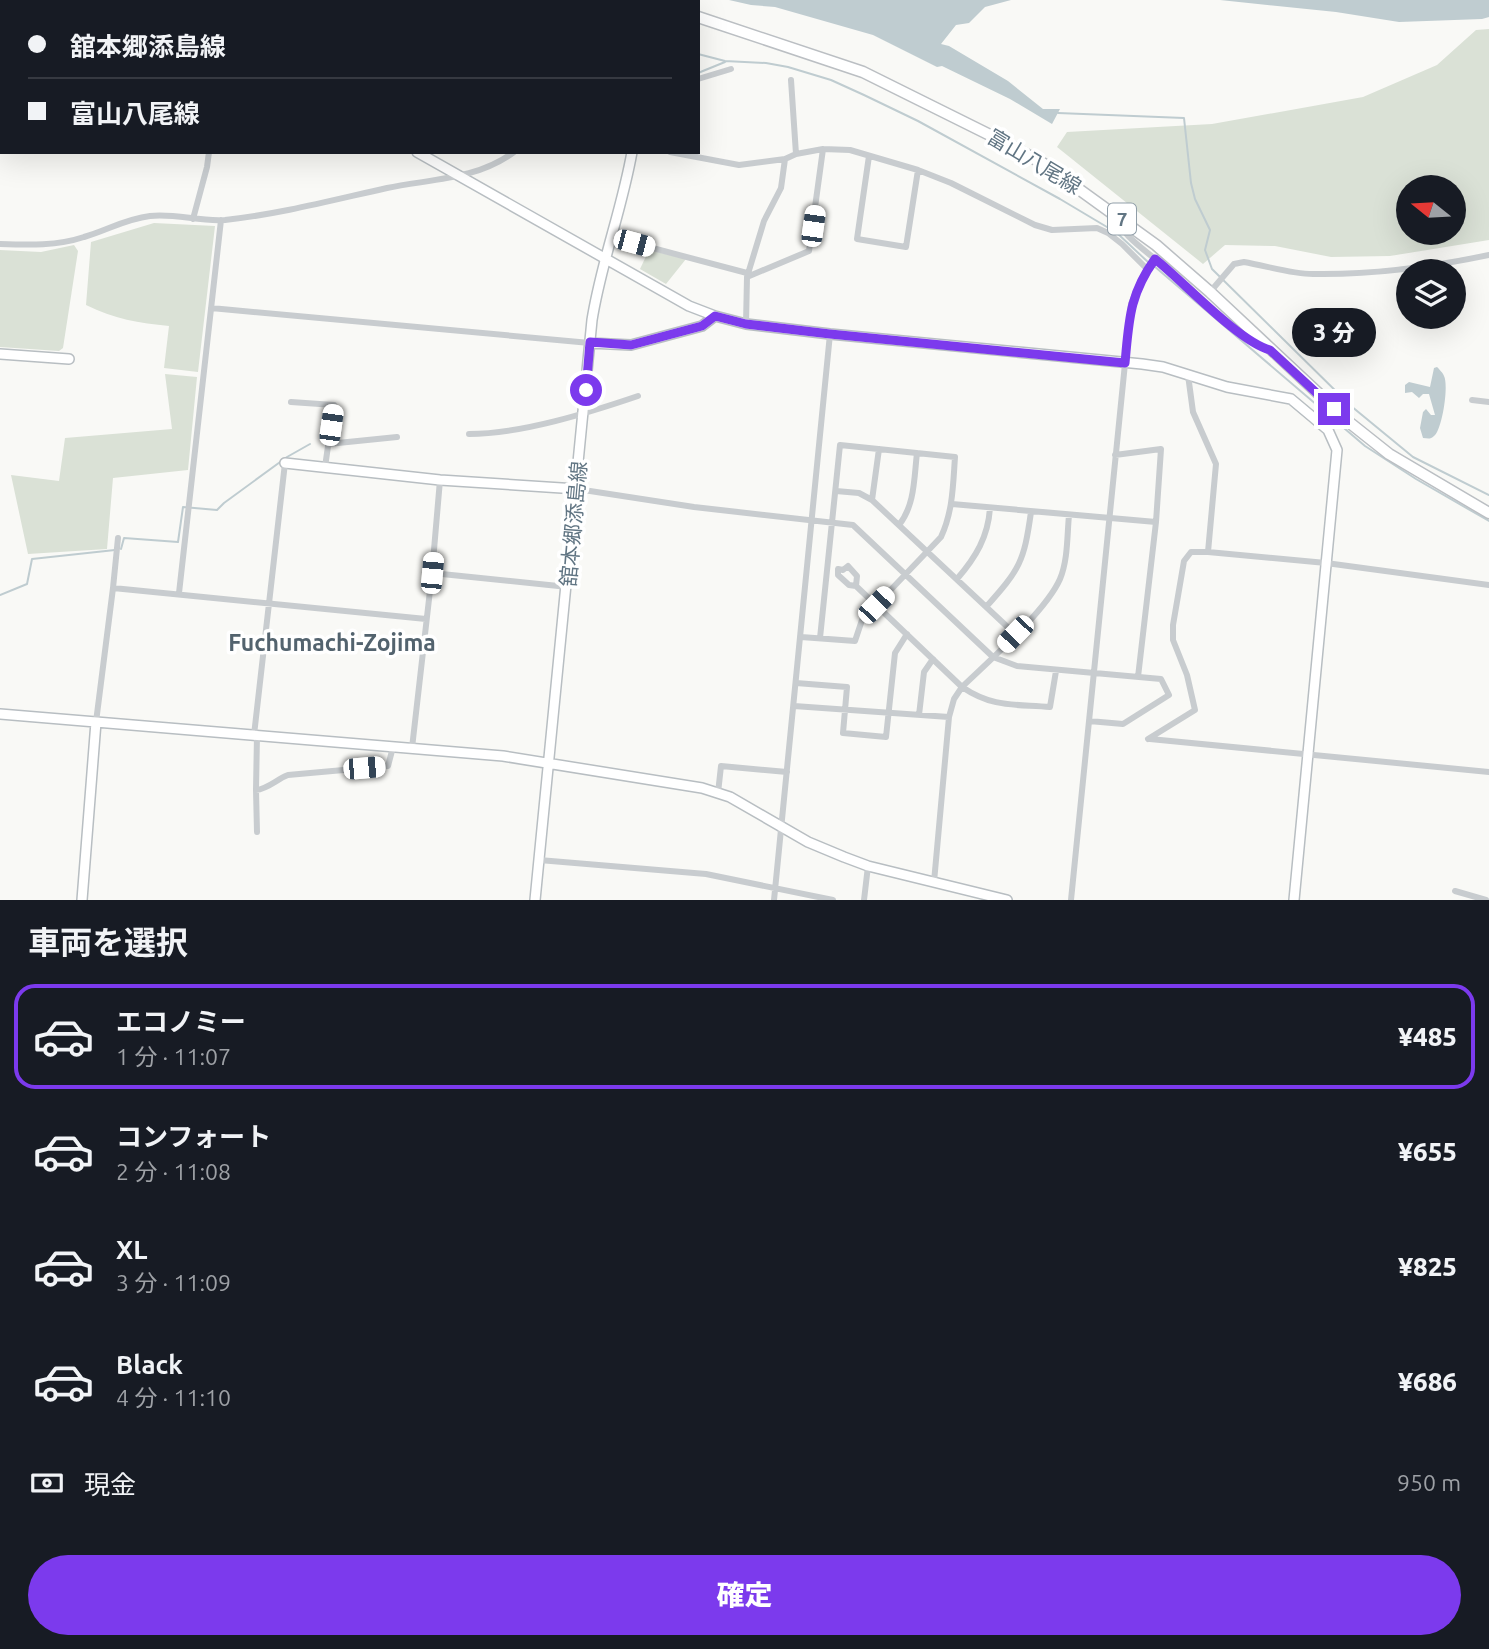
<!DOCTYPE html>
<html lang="ja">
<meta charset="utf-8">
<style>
:root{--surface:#171b24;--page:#242831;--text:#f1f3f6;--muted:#9ea1a6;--line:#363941;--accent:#7c3aed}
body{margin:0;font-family:Ubuntu,"Noto Sans JP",sans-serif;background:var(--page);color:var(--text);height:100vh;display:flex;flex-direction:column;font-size:26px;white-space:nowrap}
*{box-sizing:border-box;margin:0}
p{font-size:23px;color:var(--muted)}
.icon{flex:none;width:38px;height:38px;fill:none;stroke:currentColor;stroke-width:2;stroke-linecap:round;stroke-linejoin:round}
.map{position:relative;height:900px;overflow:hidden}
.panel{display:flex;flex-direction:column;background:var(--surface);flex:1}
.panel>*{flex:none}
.hud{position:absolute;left:0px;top:0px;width:700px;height:154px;box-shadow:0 7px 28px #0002;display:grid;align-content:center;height:154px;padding:0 28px;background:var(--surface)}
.needle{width:46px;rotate:288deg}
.buttons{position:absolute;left:1396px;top:175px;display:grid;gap:14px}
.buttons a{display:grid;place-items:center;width:70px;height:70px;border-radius:50%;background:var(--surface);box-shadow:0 7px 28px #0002;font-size:35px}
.end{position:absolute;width:32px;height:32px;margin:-16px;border:9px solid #7c3aed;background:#fff;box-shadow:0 0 0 4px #fff}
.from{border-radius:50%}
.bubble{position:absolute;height:49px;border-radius:24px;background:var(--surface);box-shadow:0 7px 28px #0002;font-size:23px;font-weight:800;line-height:49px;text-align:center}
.car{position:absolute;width:21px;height:42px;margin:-21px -10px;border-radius:9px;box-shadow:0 0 5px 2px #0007;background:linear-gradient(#fff 24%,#345 0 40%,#fff 0 76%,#345 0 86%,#fff 0)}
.hud b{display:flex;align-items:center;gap:24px;height:66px;font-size:26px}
.hud b+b{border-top:2px solid var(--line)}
.hud i{width:18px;height:18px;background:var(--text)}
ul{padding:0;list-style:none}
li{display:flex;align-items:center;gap:21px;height:105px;margin:0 14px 10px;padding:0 14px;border:4px solid transparent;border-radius:21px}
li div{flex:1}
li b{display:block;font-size:26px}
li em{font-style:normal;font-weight:800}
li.current{border-color:var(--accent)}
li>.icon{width:63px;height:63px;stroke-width:1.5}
h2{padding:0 28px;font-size:32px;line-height:84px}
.pay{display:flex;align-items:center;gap:18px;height:77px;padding:0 28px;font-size:26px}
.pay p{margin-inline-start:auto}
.button{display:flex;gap:14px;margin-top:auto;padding:14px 28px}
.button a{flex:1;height:80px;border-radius:42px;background:var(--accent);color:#fff;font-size:28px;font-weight:800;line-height:80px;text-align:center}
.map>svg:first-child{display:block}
</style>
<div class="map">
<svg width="1489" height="900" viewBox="0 0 1489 900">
<rect width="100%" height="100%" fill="#f9f9f6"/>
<path fill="#dae1d6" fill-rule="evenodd" d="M0 0H276L2 2V107Z
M1489 29V240L1390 256 1331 257 1275 246 1225 245 1203 264 1057 147 1067 132 1212 124 1363 97 1437 65 1476 30ZM1409 187H1454V233H1409Z
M154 223 215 226 198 372 164 368 169 326C139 323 114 319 86 305L91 242Z
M74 245 78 251 63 348 59 351 0 347V250L41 252Z
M649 250 686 259 666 284 640 269Z
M165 374 197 377 188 470 113 478 107 549 28 554 11 475 59 481 65 438 172 429Z"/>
<path fill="#bfccd0" d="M729 0H1011L985 7 969 23 956 25 941 44 949 46 1008 81 1043 109H1060L1052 124 1010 99 942 66 937 67 873 35 775 7 751 5Z
M1220 0H1489V17L1482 19 1399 22 1336 12Z
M1437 367C1439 369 1443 373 1444 376 1449 386 1442 430 1434 436 1430 440 1427 438 1423 438L1420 428 1423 412 1426 409 1431 415H1435L1429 394H1423L1419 398 1412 392 1405 393V385L1409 382 1430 387 1434 368Z"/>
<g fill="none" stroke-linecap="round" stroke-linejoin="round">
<path stroke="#bfccd0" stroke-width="2" d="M598 0 601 2
M698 54 725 61 766 63 788 67 831 80 864 95 918 121 1060 199 1117 233 1149 263
M698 73 725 62
M1058 113 1184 118 1191 183 1195 199 1210 230 1205 250 1212 269 1351 406 1413 457 1489 495
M0 129 2 130
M1154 266 1365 446 1416 479 1489 521
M121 549 124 538 178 542 183 507 217 510 224 503 287 457 310 444
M0 595 27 584 32 559 115 550"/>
<g stroke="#b8bec2" stroke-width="12">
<path id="secondary" d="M0 114 2 115
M417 152 689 306 715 316
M590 343 631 345 702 326 715 316 746 324 830 334 1142 364 1163 367 1227 387 1291 399 1328 430 1337 450 1294 900
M0 354 69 359
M285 463 440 480 577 489
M0 714 503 756 702 788 730 797 808 842 844 857 868 866 1007 900
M82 900 96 722
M535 900 592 320C601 263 622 209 632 152"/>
</g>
<g stroke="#bbbfc3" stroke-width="13">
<path id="primary" d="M619 0 622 2
M649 0 654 2
M698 17 863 72 1004 142 1044 164 1156 245 1210 292 1350 423 1389 454 1489 513"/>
</g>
<path stroke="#c8cccf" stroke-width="6" d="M562 0 566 2
M698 79 731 69
M791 80 796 154
M670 152 739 165 785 159 796 154 823 149 850 150 918 170 951 183 1035 225 1052 230 1097 228 1108 233 1122 244 1148 270
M869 156 857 239 906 247 918 170
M785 159 781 188 764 221 747 277 809 251 823 149
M193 219 207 167 209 152
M611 237 747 273
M0 244C29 245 57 246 84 237 108 230 125 219 150 216 175 213 200 222 225 220 280 214 333 200 387 188 430 179 476 180 514 152
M1155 259C1182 281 1240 341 1269 349
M1210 292 1234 264 1244 262C1267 266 1291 274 1313 274 1372 275 1432 267 1489 255
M211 308 590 343
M746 324 747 277
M1188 375 1193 412 1216 464 1208 552
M1472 400 1489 402
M291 402 334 405 325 467
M469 434C521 434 588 413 638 396
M328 444 397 437
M1115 455 1161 449 1156 522 1138 677
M577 489 694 507 853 525 993 657 1017 666 1161 679 1169 695 1123 724 1089 721
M836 491 859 493 872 500 1015 634
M872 500 879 449
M952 504 1156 522
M899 525C915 505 914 478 917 453
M432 573 568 587
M957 579C976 557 988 537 990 508
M856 586 857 576 848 566 843 570 838 569V575L849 585 856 586 962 687C993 708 1015 704 1050 707L1056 671
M113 588 118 538
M179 593 221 220
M986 607C1020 569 1024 562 1031 512
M801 637 855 641 862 620 941 537C953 511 953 485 955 457L840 445 820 638
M796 683 847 687 843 733 886 737 895 653 907 634
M794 706 949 717
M919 715 924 672 933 659
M96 722 113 588 426 619
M254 735 285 463
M257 735 256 790C268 789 277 779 288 775L388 766 393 747
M1148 739 1195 710 1187 675 1173 640V625L1184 561 1191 552H1208L1326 563 1489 585
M1150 739 1489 772
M412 748 432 573 440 480
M256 790 257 832
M718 793 721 766 787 772
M539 860 706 874 833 900
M934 882 949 717 954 699 962 687C989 661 1046 611 1060 579 1068 560 1067 536 1069 515
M1455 891 1486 900
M774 900 830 334
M864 900 868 866
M1071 900 1131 304 1141 280 1155 259C1142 248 1121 234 1116 217"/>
<use href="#secondary" stroke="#fff" stroke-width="9"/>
<use href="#primary" stroke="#fff" stroke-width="10"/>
</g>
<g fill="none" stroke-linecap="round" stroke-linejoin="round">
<path stroke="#7c3aed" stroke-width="9" d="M586 390 590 342 631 345 702 326 715 316 746 324 830 334 1125 363C1129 321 1129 295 1155 259 1184 282 1238 341 1270 350L1334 409"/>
</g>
<g text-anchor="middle" stroke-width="7" stroke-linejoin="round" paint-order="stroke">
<rect fill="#fff" stroke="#909ea8" stroke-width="2" x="1108" y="203.5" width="28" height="31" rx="5"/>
<g font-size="19" font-weight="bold" fill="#617583">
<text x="1122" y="226">7</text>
</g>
<g font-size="21" fill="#617583" stroke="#fff">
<text transform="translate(1034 162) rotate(31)" y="7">富山八尾線</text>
<text transform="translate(574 524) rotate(-85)" y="7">舘本郷添島線</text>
</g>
<g font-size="23" font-weight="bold" fill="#53636e" stroke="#fff">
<text x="332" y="651">Fuchumachi-Zojima</text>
</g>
</g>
</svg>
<div class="buttons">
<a><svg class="needle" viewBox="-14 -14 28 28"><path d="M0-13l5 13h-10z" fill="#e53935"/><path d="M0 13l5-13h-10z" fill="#9ea1a6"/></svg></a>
<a><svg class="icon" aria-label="layers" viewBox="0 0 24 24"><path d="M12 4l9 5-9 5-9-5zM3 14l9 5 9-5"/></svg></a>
</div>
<i class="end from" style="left:586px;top:390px"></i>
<i class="end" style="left:1334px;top:409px"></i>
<div class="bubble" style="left:1292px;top:308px;width:84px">3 分</div>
<i class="car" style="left:813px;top:226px;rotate:8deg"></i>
<i class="car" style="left:634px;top:243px;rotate:105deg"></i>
<i class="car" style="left:331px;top:425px;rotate:8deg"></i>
<i class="car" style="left:432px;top:573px;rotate:5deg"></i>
<i class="car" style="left:876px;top:605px;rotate:44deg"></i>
<i class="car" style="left:1015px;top:634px;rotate:224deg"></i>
<i class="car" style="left:364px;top:768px;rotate:85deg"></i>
<div class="hud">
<b><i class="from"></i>舘本郷添島線</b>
<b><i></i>富山八尾線</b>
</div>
</div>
<section class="panel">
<h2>車両を選択</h2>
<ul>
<li class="current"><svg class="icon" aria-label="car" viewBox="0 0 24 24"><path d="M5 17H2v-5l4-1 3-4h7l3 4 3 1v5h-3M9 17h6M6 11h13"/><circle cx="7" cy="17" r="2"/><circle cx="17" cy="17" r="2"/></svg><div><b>エコノミー</b><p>1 分 · 11:07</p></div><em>¥485</em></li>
<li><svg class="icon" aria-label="car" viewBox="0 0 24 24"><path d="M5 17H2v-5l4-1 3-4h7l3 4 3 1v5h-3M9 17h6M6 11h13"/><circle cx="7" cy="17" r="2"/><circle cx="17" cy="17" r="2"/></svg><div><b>コンフォート</b><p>2 分 · 11:08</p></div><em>¥655</em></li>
<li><svg class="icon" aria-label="car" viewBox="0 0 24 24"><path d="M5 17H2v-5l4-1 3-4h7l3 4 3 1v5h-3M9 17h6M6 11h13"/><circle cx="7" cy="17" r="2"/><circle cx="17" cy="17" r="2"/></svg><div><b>XL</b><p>3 分 · 11:09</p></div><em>¥825</em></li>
<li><svg class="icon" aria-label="car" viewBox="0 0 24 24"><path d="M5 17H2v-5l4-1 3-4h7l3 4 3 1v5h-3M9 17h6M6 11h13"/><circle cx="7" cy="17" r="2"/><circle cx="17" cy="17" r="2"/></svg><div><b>Black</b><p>4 分 · 11:10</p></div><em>¥686</em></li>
</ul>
<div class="pay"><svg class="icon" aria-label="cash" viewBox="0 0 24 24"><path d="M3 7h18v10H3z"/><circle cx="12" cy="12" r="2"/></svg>現金<p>950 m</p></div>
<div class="button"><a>確定</a></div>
</section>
